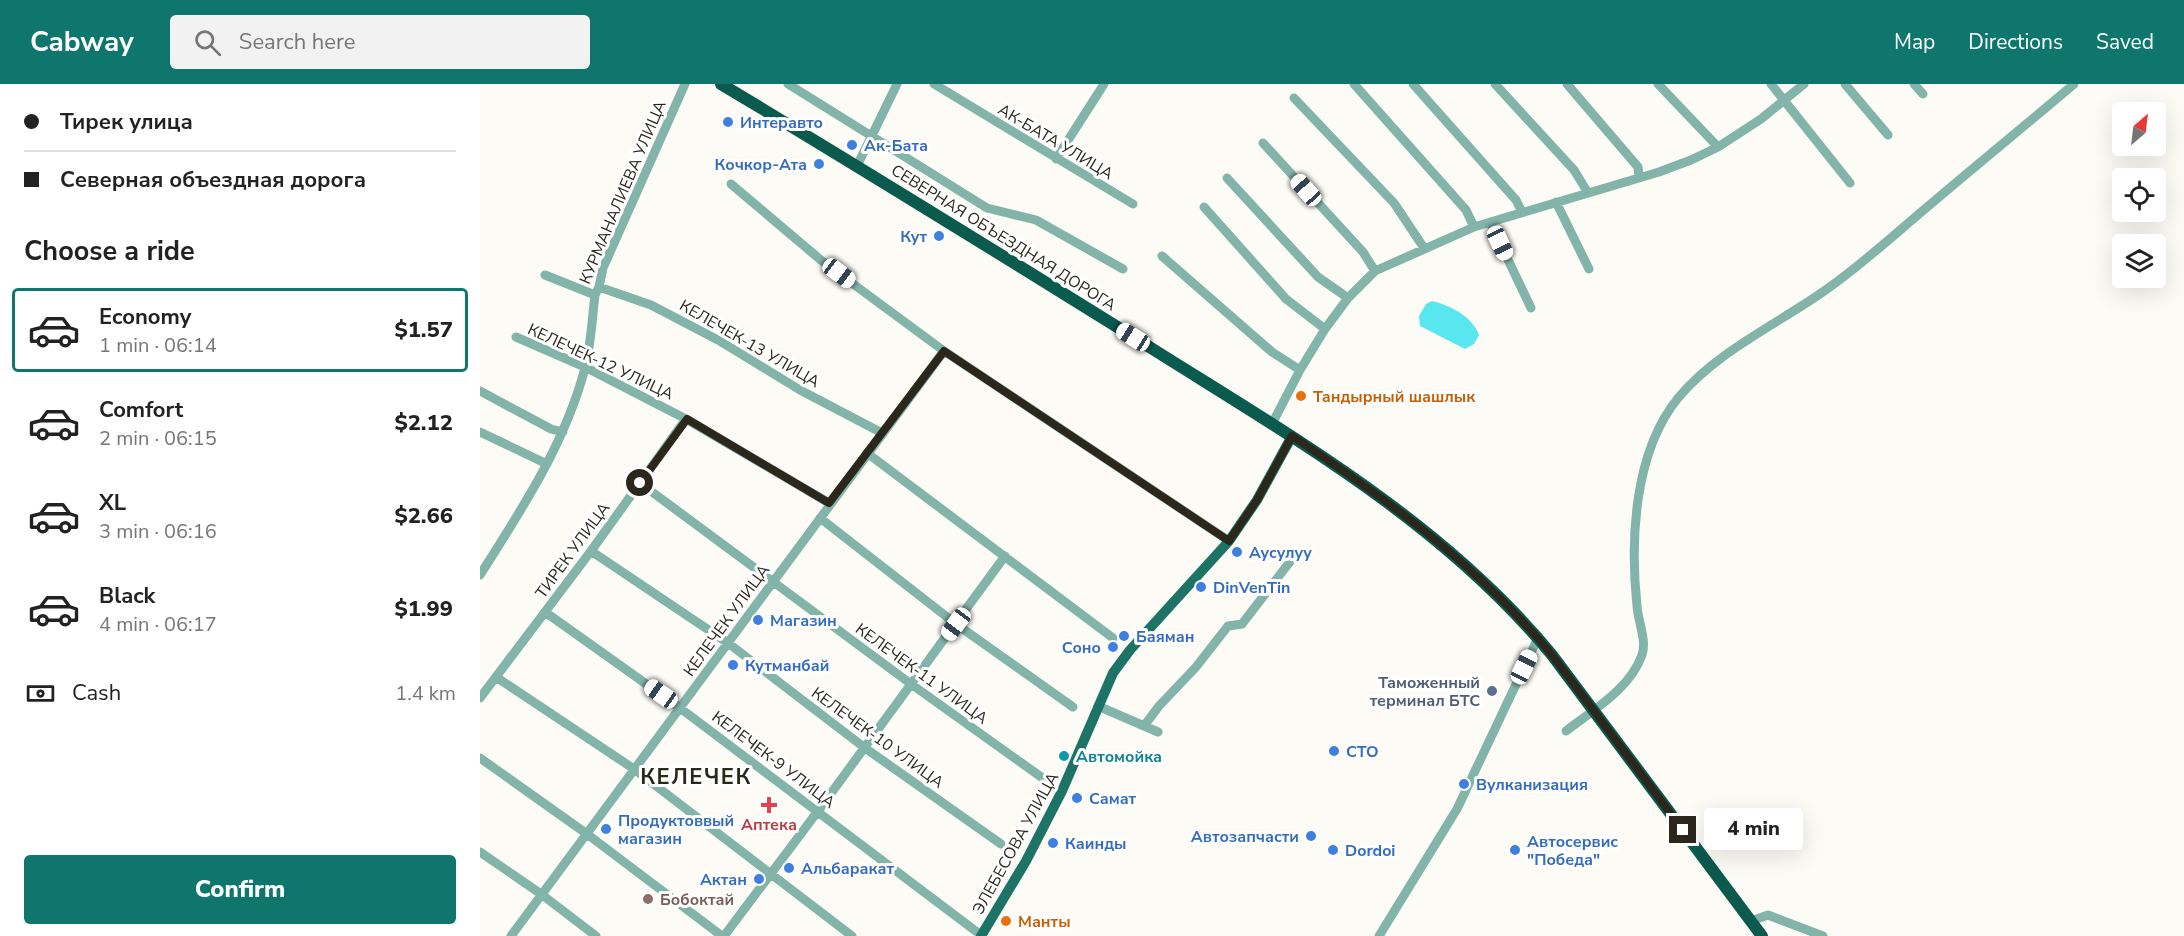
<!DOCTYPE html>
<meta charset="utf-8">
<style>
:root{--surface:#fff;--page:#f2f2f2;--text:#222;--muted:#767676;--line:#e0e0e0;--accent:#0f766e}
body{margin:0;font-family:"Nunito Sans",sans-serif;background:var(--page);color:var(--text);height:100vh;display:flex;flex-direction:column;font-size:22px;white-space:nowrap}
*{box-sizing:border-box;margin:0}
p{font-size:20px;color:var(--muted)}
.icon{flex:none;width:33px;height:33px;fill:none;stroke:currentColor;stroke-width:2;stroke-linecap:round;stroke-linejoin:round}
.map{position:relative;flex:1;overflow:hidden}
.panel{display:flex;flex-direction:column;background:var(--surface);width:480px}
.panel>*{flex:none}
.banner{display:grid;align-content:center;height:132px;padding:0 24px;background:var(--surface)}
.needle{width:39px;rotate:28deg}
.fabs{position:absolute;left:1632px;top:18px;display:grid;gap:12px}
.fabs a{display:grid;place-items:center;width:54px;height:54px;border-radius:6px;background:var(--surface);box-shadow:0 6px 24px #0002;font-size:30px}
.end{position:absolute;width:27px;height:27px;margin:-14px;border:8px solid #2c271c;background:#fff;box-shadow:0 0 0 3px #fff}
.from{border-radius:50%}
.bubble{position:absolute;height:42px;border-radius:6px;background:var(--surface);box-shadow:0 6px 24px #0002;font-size:20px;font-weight:800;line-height:42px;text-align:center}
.car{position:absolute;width:18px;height:36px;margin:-18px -9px;border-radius:8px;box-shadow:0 0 4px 2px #0007;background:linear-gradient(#fff 24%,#345 0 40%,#fff 0 76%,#345 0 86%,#fff 0)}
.banner b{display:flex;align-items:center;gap:21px;height:57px;font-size:22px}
.banner b+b{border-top:2px solid var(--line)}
.banner i{width:15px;height:15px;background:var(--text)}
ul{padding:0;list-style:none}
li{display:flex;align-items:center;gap:18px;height:84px;margin:0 12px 9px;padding:0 12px;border:3px solid transparent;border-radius:6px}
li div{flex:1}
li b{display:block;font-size:22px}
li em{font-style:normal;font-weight:800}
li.on{border-color:var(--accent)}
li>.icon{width:54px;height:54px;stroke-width:1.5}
h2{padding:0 24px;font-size:27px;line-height:72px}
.pay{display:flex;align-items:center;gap:15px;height:66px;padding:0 24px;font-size:22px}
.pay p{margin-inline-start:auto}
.cta{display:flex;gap:12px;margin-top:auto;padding:12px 24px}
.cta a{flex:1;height:69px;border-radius:6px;background:var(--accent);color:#fff;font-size:24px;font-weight:800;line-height:69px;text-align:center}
header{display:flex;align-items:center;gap:36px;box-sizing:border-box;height:84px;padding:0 30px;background:var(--accent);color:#fff}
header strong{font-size:28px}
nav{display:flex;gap:33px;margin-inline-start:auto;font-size:21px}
.search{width:420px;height:54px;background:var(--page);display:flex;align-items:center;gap:15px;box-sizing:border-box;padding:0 21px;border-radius:6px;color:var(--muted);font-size:22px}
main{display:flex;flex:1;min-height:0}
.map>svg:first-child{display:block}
</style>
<header>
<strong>Cabway</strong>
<div class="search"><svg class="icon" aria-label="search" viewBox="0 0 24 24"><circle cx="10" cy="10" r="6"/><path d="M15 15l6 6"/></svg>Search here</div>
<nav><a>Map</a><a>Directions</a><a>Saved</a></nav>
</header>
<main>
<section class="panel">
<div class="banner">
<b><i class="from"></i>Тирек улица</b>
<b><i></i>Северная объездная дорога</b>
</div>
<h2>Choose a ride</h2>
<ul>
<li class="on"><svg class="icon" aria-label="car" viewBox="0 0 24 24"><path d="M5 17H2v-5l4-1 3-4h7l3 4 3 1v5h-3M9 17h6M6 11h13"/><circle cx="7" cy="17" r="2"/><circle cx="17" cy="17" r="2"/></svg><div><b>Economy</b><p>1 min · 06:14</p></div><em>$1.57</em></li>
<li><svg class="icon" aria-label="car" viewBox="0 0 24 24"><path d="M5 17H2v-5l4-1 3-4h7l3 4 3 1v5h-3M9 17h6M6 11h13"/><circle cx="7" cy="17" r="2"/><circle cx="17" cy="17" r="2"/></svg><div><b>Comfort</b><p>2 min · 06:15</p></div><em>$2.12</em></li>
<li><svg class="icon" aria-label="car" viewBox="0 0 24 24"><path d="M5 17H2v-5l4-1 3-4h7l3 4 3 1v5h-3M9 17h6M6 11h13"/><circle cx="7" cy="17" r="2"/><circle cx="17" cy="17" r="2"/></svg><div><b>XL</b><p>3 min · 06:16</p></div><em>$2.66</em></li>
<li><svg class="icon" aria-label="car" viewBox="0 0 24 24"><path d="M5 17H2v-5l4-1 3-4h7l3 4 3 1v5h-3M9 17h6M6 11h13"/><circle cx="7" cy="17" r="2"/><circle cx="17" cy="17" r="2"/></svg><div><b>Black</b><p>4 min · 06:17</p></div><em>$1.99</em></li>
</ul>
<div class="pay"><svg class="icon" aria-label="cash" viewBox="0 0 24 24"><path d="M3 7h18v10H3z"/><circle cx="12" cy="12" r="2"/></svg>Cash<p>1.4 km</p></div>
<div class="cta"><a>Confirm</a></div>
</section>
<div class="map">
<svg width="1704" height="852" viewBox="0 0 1704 852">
<rect width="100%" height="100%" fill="#fdfbf5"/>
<path fill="#58e7ef" d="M952 217C971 222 992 232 999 251L994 260 985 265 940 242 939 232 946 220Z"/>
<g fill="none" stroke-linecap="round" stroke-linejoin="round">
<path stroke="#83b4a9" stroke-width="9" d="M308 0 507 124 556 136 643 185
M454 0 653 120
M874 0 986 126 994 143
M933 0 1036 116 1042 128
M1015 0 1094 86 1108 109
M1087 0 1158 83 1159 93
M1178 0 1238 63
M1291 0 1370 99
M1365 0 1408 51
M1434 0 1443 10
M814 14 914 119 944 164
M783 59 883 168 895 187
M576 75 624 0
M377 82 417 0
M747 94 838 193 868 214
M251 100 342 177 464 267 749 457
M1076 118 1109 185
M724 123 806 215 845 245
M1010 138 1051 224
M682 172 792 268 820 286
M65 191 115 211
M119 203 171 221 238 256 320 306 402 349
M36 253 105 283 206 335 349 419
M0 307 71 345 83 348
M792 340 820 286 845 245 868 214 895 187 994 143 1179 88 1211 76 1238 63 1281 35 1324 0
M0 348 67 380
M387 369 633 554
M160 399 431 600 564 695
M340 434 476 540 593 623
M111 467 248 559 385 664 521 760
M0 491C42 425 85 360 105 284 111 261 112 235 115 211L119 203 123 184 205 0
M65 528 200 624 501 851
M16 593 154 685 372 852
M0 614 111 467 206 335
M618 622 678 648
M664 642 679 622 716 583 748 542 762 540 812 475
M1086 647C1113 626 1150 605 1162 571 1167 556 1158 538 1157 522 1150 456 1154 368 1198 314 1237 267 1298 240 1347 205 1384 179 1417 148 1452 119 1499 79 1547 40 1594 0
M0 674 107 750 242 852
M0 768 61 810 116 852
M1271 837 1288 831 1343 852
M31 852 464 267
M244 852 338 727 525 472
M899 852 977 725 1058 554"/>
<path stroke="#1d7466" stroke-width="10" d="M501 852 546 777 582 707 633 589 650 566 749 457 777 416 812 352"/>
<path stroke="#0a5a4e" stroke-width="12" d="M241 0C388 88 533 178 679 269 819 357 965 441 1072 571L1282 852"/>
</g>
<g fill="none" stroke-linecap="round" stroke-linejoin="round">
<path stroke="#2c271c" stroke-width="8" d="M160 399 207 335 349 419 464 267 749 457 777 416 812 352C908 416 998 481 1072 571L1203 746"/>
</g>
<g fill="#3f7fe0" stroke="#fff" stroke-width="2">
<circle cx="248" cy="38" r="6"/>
<circle cx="372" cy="61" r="6"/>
<circle cx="339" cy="80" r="6"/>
<circle cx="459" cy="152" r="6"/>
<circle cx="757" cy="468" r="6"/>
<circle cx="721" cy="503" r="6"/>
<circle cx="278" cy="536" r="6"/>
<circle cx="644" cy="552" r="6"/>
<circle cx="633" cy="563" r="6"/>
<circle cx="253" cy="581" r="6"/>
<circle cx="854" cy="667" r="6"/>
<circle cx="984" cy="700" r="6"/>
<circle cx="597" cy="714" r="6"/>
<circle cx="126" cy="745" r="6"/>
<circle cx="831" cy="752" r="6"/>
<circle cx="573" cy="759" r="6"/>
<circle cx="853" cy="766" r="6"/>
<circle cx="1035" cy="766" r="6"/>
<circle cx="309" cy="784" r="6"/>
<circle cx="279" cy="795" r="6"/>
</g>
<g fill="#e8710a" stroke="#fff" stroke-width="2">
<circle cx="821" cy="312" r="6"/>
<circle cx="526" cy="837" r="6"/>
</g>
<circle fill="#5c6f8a" stroke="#fff" stroke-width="2" cx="1012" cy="607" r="6"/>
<circle fill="#0f9aa8" stroke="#fff" stroke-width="2" cx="584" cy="672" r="6"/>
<path fill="#e0444e" stroke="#fff" stroke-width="2" d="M286 712h6v6h6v6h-6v6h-6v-6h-6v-6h6z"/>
<circle fill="#8d6e63" stroke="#fff" stroke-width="2" cx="168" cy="815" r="6"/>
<g text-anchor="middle" stroke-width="6" stroke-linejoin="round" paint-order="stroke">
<g font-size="16" font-weight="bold" fill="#366cbe" stroke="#fff" text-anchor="start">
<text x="260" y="44">Интеравто</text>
<text x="384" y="67">Ак-Бата</text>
<text x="327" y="86" text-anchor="end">Кочкор-Ата</text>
<text x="447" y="158" text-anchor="end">Кут</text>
<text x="769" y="474">Аусулуу</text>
<text x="733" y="509">DinVenTin</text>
<text x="290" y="542">Магазин</text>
<text x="656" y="558">Баяман</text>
<text x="621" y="569" text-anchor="end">Соно</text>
<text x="265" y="587">Кутманбай</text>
<text x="866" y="673">СТО</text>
<text x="996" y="706">Вулканизация</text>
<text x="609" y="720">Самат</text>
<text x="138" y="742">Продуктоввый<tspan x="138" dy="18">магазин</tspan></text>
<text x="819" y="758" text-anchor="end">Автозапчасти</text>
<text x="1047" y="763">Автосервис<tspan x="1047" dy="18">"Победа"</tspan></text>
<text x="585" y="765">Каинды</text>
<text x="865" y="772">Dordoi</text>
<text x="321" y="790">Альбаракат</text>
<text x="267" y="801" text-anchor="end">Актан</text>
</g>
<g font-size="16" fill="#2c271c" stroke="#fff">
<text transform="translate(576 57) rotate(31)" y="6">АК-БАТА УЛИЦА</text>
<text transform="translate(142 108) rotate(-67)" y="6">КУРМАНАЛИЕВА УЛИЦА</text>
<text transform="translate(524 153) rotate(32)" y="6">СЕВЕРНАЯ ОБЪЕЗДНАЯ ДОРОГА</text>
<text transform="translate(270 259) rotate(30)" y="6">КЕЛЕЧЕК-13 УЛИЦА</text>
<text transform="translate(121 277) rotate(25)" y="6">КЕЛЕЧЕК-12 УЛИЦА</text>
<text transform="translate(92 466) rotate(-54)" y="6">ТИРЕК УЛИЦА</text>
<text transform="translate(246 536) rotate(-54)" y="6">КЕЛЕЧЕК УЛИЦА</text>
<text transform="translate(442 589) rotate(36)" y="6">КЕЛЕЧЕК-11 УЛИЦА</text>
<text transform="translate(398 653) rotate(36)" y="6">КЕЛЕЧЕК-10 УЛИЦА</text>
<text transform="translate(294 675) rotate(37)" y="6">КЕЛЕЧЕК-9 УЛИЦА</text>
<text transform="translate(535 759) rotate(-61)" y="6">ЭЛЕБЕСОВА УЛИЦА</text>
</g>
<g font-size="16" font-weight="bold" fill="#c56008" stroke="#fff" text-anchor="start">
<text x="833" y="318">Тандырный шашлык</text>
<text x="538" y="843">Манты</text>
</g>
<g font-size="16" font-weight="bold" fill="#4e5e75" stroke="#fff" text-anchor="end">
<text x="1000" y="604">Таможенный<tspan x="1000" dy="18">терминал БТС</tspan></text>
</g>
<g font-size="16" font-weight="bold" fill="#0d838f" stroke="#fff" text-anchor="start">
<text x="596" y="678">Автомойка</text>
</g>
<g font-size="16" font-weight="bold" fill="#be3a42" stroke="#fff">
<text x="289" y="746">Аптека</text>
</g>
<g font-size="16" font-weight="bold" fill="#785e54" stroke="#fff" text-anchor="start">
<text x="180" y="821">Бобоктай</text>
</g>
<g font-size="22" font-weight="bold" letter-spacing="1.5" fill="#2c271c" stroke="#fff">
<text x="216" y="700">КЕЛЕЧЕК</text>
</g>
</g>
</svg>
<div class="fabs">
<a><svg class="needle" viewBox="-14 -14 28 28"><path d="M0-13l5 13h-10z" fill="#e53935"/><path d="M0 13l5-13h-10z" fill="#767676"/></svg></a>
<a><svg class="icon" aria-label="locate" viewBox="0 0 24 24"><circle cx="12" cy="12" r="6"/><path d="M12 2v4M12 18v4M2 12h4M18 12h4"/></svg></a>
<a><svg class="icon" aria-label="layers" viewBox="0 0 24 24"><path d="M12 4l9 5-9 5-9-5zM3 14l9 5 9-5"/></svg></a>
</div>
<i class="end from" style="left:160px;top:399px"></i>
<i class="end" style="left:1203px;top:746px"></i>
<div class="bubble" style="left:1224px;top:724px;width:99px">4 min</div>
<i class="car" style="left:826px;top:106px;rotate:318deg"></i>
<i class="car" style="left:1020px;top:159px;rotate:155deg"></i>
<i class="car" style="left:359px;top:189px;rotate:127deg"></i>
<i class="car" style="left:653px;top:253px;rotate:302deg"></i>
<i class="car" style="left:476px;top:540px;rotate:217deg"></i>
<i class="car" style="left:1044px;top:583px;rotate:26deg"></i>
<i class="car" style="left:181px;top:610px;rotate:305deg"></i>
</div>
</main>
